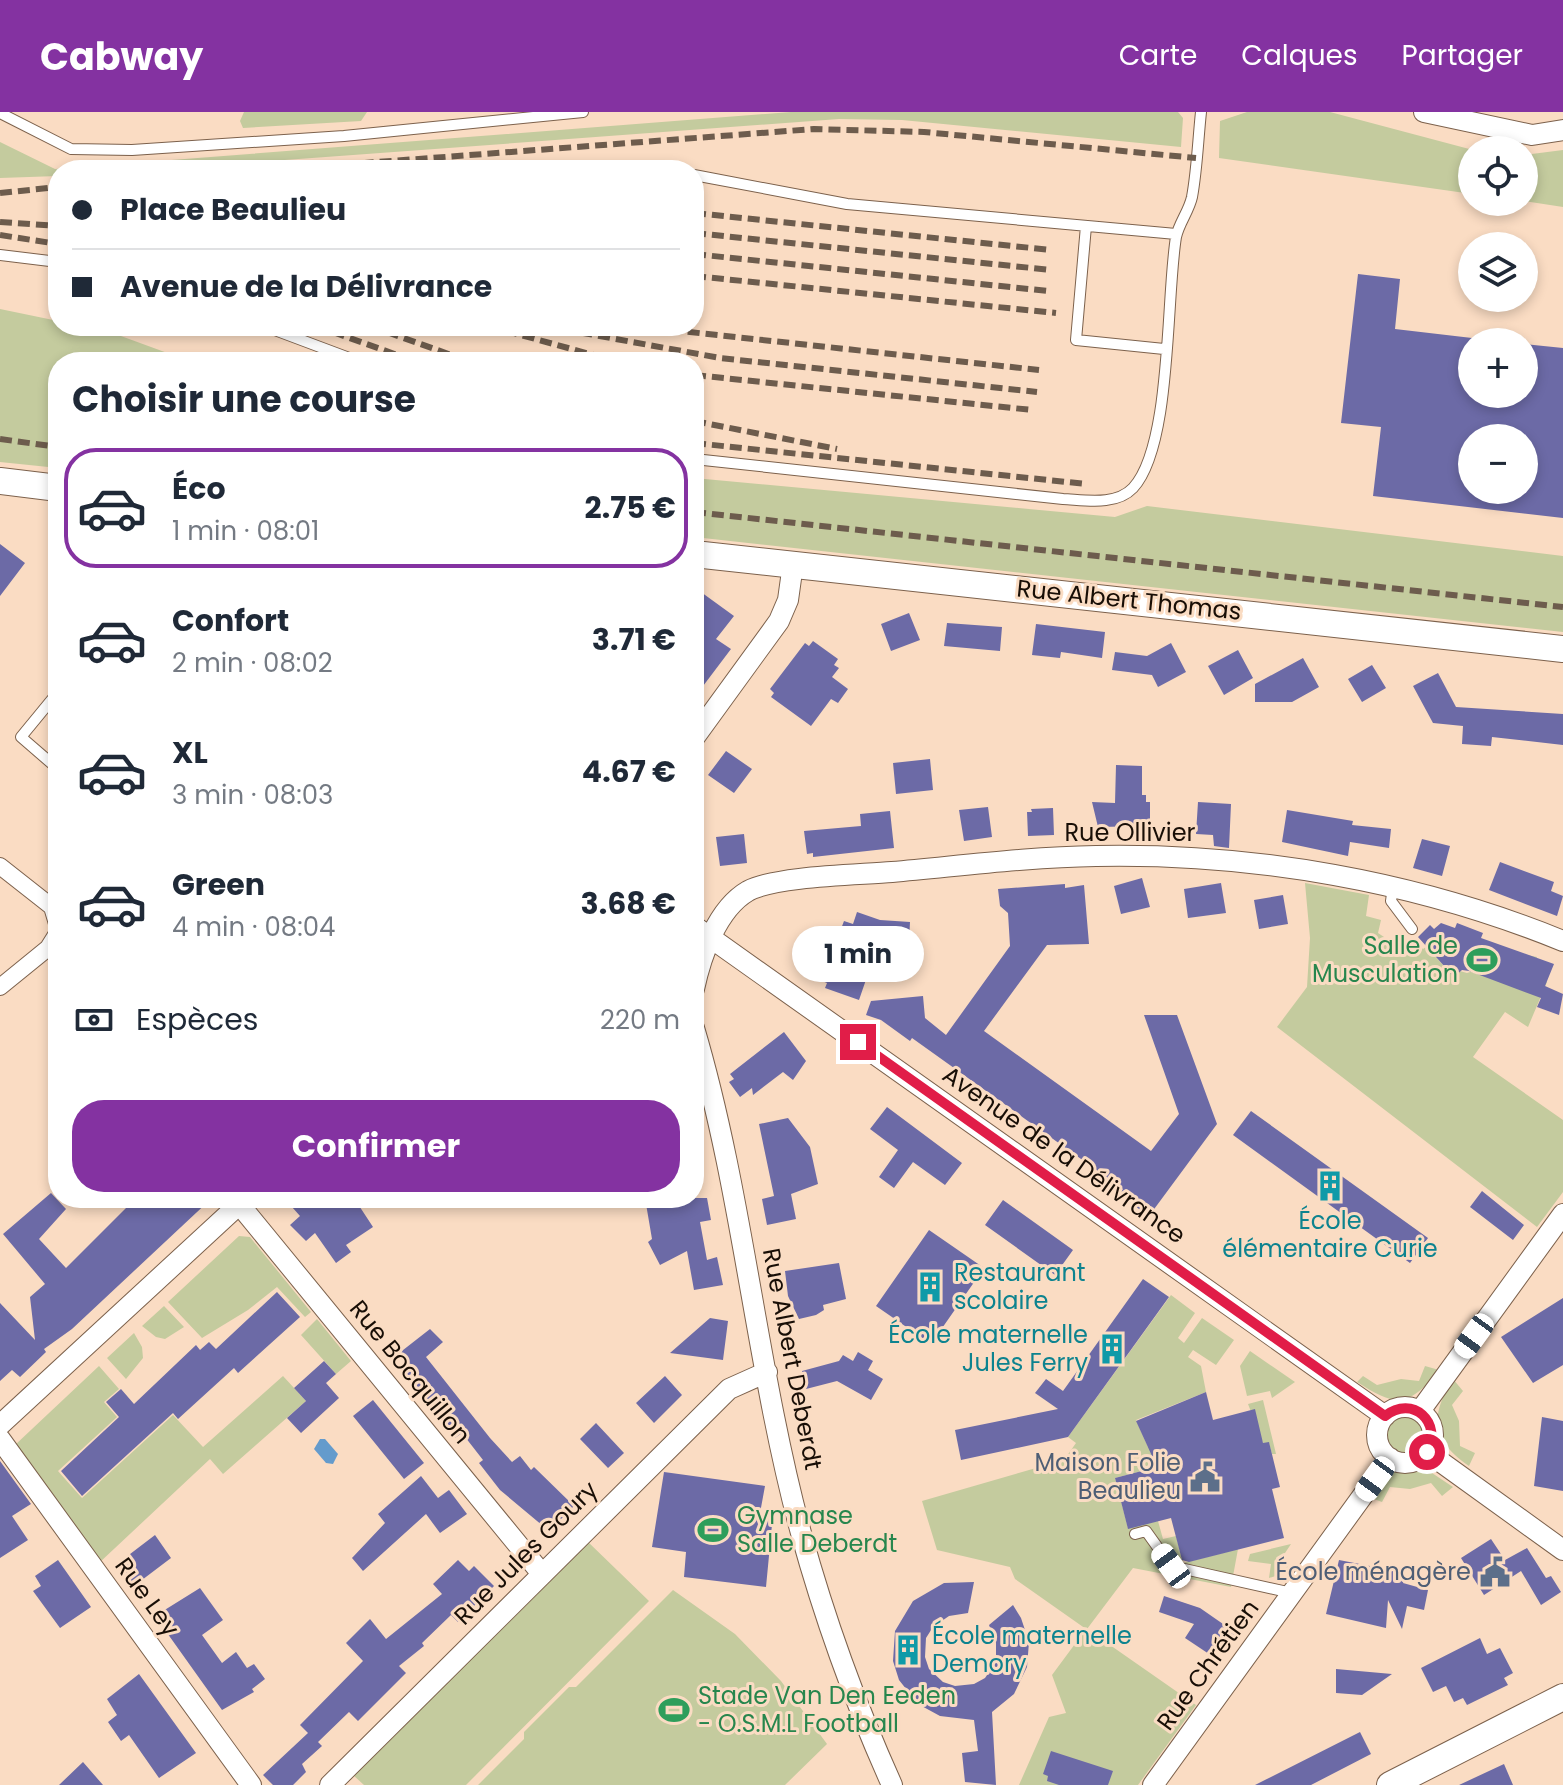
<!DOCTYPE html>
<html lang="fr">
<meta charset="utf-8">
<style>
:root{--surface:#fff;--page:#f2f2f3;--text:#1f2937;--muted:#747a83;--line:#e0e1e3;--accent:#8432a1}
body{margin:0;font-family:Poppins,sans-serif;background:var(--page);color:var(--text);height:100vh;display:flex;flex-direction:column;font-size:30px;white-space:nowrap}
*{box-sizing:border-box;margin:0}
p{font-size:26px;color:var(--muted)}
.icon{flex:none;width:44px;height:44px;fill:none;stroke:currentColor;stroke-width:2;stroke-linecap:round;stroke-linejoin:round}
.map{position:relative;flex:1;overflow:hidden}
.drawer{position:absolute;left:48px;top:240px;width:656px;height:856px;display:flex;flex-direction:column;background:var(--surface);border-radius:32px;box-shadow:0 4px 12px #0003}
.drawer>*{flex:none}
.hud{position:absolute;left:48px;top:48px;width:656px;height:176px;border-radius:32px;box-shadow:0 4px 12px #0003;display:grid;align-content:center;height:176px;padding:0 24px;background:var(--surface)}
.controls{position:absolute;left:1458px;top:24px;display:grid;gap:16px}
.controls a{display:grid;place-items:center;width:80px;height:80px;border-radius:50%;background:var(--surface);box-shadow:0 4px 12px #0003;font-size:40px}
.end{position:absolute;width:36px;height:36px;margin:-18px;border:10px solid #e11d48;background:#fff;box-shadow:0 0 0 4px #fff}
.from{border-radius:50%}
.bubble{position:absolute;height:56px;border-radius:28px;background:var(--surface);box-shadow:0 4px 12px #0003;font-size:26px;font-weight:700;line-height:56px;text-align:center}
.car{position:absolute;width:24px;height:48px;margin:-24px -12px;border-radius:10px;box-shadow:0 0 6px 2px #0007;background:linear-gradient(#fff 24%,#345 0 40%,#fff 0 76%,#345 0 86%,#fff 0)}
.hud b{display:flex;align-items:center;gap:28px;height:76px;font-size:30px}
.hud b+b{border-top:2px solid var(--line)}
.hud i{width:20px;height:20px;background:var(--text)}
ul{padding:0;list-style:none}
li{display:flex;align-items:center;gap:24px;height:120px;margin:0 16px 12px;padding:0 8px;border:4px solid transparent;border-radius:32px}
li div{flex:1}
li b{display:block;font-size:30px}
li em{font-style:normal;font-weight:700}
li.active{border-color:var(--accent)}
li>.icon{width:72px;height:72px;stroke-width:1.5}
h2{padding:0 24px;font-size:36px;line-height:96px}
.pay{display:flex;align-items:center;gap:20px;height:88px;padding:0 24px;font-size:30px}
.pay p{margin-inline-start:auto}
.primary-button{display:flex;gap:16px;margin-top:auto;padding:16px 24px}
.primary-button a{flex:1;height:92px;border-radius:32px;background:var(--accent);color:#fff;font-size:32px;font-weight:700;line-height:92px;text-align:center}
header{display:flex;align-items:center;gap:48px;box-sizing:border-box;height:112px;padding:0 40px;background:var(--accent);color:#fff}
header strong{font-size:38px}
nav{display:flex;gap:44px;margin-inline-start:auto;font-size:28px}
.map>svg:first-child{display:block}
</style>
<header>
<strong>Cabway</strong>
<nav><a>Carte</a><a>Calques</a><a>Partager</a></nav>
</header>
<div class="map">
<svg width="1563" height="1673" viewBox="0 0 1563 1673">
<rect width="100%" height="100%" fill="#fadcc3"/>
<path fill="#c4cb9e" d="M244 0H367L361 9 243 16 240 9Z
M791 0H1178L1183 6 1181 35 902 8 839 7 151 58H58V64L0 66V30L55 57Z
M1247 0H1330L1473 38 1472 82 1219 46 1220 9Z
M1563 38V95L1524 89V43Z
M0 197 58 209V214L110 220 192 250H58V356L0 350Z
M694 366 1115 405 1147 394 1563 444V520L694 425Z
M1305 771 1369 783 1366 804 1381 808 1378 821 1402 837 1414 828 1423 837 1426 835 1445 855 1467 861 1527 843 1537 845 1531 863 1547 870 1528 915 1505 900 1473 945 1563 1008V1080L1537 1115 1277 915 1307 875 1310 826Z
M239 1124 250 1125 311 1200 305 1205 277 1175 248 1198 202 1226 168 1190Z
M1171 1183 1195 1201 1178 1226 1184 1231 1202 1206 1234 1228 1216 1253 1193 1238 1188 1245 1201 1254 1206 1280 1136 1308 1148 1335H1152L1157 1355 1115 1366 1128 1416 1158 1409 1163 1427 1176 1424 1183 1451 1238 1437 1231 1475 1133 1456 1087 1517 1196 1593 1138 1673H1019L1049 1605 1066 1601 1052 1563 1086 1517 1015 1467 1010 1455 937 1438 922 1389 1064 1348 1076 1331 1068 1325Z
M164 1194 184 1215 165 1227 156 1225 142 1214Z
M317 1207 351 1249 336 1262 301 1223Z
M134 1221 142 1235 143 1246 126 1267 107 1246Z
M1250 1239 1295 1270 1272 1286 1270 1279 1247 1284 1240 1254Z
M99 1254 119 1277 104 1290 117 1305 58 1359 82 1386 173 1303 203 1335 283 1264 306 1289 223 1362 210 1347 99 1451 15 1333Z
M1425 1254 1439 1258C1409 1295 1397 1296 1357 1270L1363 1264 1377 1273 1401 1267 1419 1269Z
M1453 1267 1463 1279 1452 1293 1459 1309 1460 1334 1475 1341 1469 1354C1432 1328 1429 1305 1453 1267Z
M1263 1288 1276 1342H1272L1269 1331H1263L1248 1292Z
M1386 1323a19 19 0 1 1 38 0a19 19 0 1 1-38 0Z
M1426 1357 1453 1375 1442 1384 1431 1371 1410 1377 1390 1375 1382 1390 1371 1386 1393 1359Z
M587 1429 649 1489 466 1673H364L353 1663Z
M1291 1432 1281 1447 1295 1458 1269 1466 1271 1452 1248 1449 1250 1442Z
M673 1478 735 1522 781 1569 827 1632 785 1673H478L524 1627V1620L569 1575H576Z"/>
<path fill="#649bcc" d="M320 1327H325L338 1342 333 1352 326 1351 314 1337Z"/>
<path fill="#6c6aa6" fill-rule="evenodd" d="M1358 162 1400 167 1395 217 1472 226V282H1524V232L1563 236V406L1373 384 1381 315 1341 311ZM1472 326H1524V378H1472Z
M0 432 25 451 0 484Z
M694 475 734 504 716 527 731 537 694 586Z
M909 501 920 528 891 539 881 512Z
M947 511 1002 515 1000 539 944 534Z
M1036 512 1105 520 1102 546 1061 540 1060 546 1032 543Z
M813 529 838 547 834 553 839 556 832 565 848 577 838 591 831 587 811 614 771 585 774 581 770 577 805 531 809 534Z
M1171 531 1186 560 1158 575 1152 563 1112 558 1115 540 1147 544Z
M1238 538 1253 566 1224 583 1208 554Z
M1303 546 1319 575 1292 590H1255V572Z
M1372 553 1386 576 1362 590 1348 567Z
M1438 561 1456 595 1563 602V633L1492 625 1491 634 1462 632 1463 614 1433 611 1413 574Z
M726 639 752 657 734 681 708 663Z
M930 647 933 678 896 682 893 651Z
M1116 653 1142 654V683H1146V690H1150V714L1098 715 1092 690 1115 691Z
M1198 690 1231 692 1229 736 1214 734 1213 723 1196 722Z
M988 695 992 725 964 729 959 698Z
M1053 696 1054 723 1028 724 1027 700H1032L1031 697Z
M1287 698 1353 709 1352 713 1391 717 1389 736 1350 730 1348 744 1282 730Z
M890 699 894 736 813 745V741L807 742 804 719 861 714 860 702Z
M744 722 747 751 720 754 716 725Z
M1422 727 1450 734 1442 764 1413 756Z
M1500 750 1554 770 1551 779 1563 784 1557 804 1489 778Z
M1142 766 1150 795 1121 802 1114 774Z
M1221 771 1226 801 1188 806 1184 777Z
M1065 772V776L1084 773 1089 832 1047 833 984 919 1151 1039 1179 1002 1144 903H1177L1217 1012 1149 1104 1119 1083 1123 1077 912 926 910 929 881 908 866 903 871 889 923 884 925 906 946 923 1010 834 1008 801 1000 794 998 777Z
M1283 783 1288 812 1259 817 1254 788Z
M857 800 880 808 910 810 909 830 878 833 859 888 825 876 827 871 817 867 831 828 836 830 844 809 853 812Z
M1441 811 1455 816 1457 811 1483 821 1481 826 1554 852 1545 874 1563 882 1559 903 1537 895 1541 886 1469 859 1462 858 1454 865 1418 825 1430 813 1434 817Z
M784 920 806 949 793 968 783 960 753 983 752 976 740 985 729 970 734 967 730 962Z
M887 995 962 1051 945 1073 913 1050 894 1076 879 1065 898 1038 870 1017Z
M1251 999 1428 1126 1410 1151 1233 1023Z
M788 1006 810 1035 818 1072 791 1082 796 1107 767 1113 762 1087 774 1084 759 1012Z
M1482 1079 1524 1113 1513 1128 1470 1095Z
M51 1081 66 1097 39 1127 66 1156 136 1086H212L72 1217 44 1237 46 1240 20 1265 12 1258 0 1269V1191L35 1228 30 1185 45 1172 3 1122Z
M301 1086H354L373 1115 346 1133 351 1140 336 1151 315 1121 306 1129 290 1113 300 1104 292 1095Z
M645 1086H707L711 1108 700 1110 707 1148 717 1145 723 1173 694 1178 687 1139 660 1153 648 1130 652 1127Z
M1003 1088 1073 1138 1055 1163 985 1113Z
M929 1118 984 1156 931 1232 876 1194Z
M839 1151 846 1187 823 1193 824 1198 816 1203 799 1207 788 1184 785 1159Z
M1143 1167 1169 1185 1068 1325 961 1348 955 1318 1058 1297 1035 1281 1046 1267 1063 1279Z
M277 1180 300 1205 238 1261 234 1256 178 1307 173 1301 82 1384 61 1359 119 1305 106 1290 121 1277 134 1292 196 1233 200 1238 209 1230 216 1237Z
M1563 1186V1253L1533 1271 1501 1225Z
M710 1206 728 1209 723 1248 670 1241Z
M430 1217 443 1230 426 1245 490 1326 512 1350 520 1344 531 1358 534 1355 574 1394 549 1419 500 1378 479 1351 483 1348 462 1321 455 1326 405 1262 410 1257 398 1242Z
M858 1240 873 1249 868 1258 883 1267 871 1288 837 1269 806 1277 802 1259 839 1249 843 1243 853 1249Z
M324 1249 336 1262 326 1271 339 1286 301 1321 287 1306 306 1289 294 1276Z
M665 1264 682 1283 654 1311 636 1291Z
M1206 1280 1213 1308 1255 1297 1263 1331 1269 1330 1280 1375 1272 1377 1284 1426 1189 1450 1182 1448 1171 1406 1128 1417 1115 1366 1157 1355 1136 1309Z
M373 1288 424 1351 404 1367 353 1304Z
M1542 1305 1563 1309V1379L1534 1374Z
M596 1311 624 1341 608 1356 580 1327Z
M0 1349 31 1392 12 1404 28 1428 0 1446Z
M664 1360 765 1374 760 1401 773 1402 766 1475 684 1465 686 1440 652 1435Z
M421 1364 438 1386 449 1378 467 1402 440 1421 426 1402 363 1459 352 1446 385 1411 378 1402Z
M155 1423 171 1446 134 1474 117 1452Z
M1491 1427 1505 1448 1527 1436 1546 1466 1551 1464 1561 1480 1541 1493 1521 1459 1484 1483 1461 1446Z
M58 1448 91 1495 60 1516 33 1479 41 1474 35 1464Z
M458 1448 469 1459 474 1454 494 1474 458 1510 451 1503 422 1531 424 1534 399 1554 406 1561 358 1609 349 1600 318 1630 322 1634 302 1652 306 1660 293 1673H273L263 1663 308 1621 300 1613 363 1549 346 1531 370 1507 386 1527 442 1482 433 1472Z
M1339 1448 1406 1461 1403 1471 1428 1478 1424 1498 1407 1494 1402 1517 1388 1488 1386 1516 1326 1502Z
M974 1470 968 1501 949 1504 933 1515 926 1526 925 1545 929 1557 943 1570 955 1574 974 1572 985 1566 996 1550V1531L989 1513 1013 1493 1021 1506 1029 1530 1027 1555 1014 1582 992 1600 996 1673 965 1670 962 1641 978 1639 974 1608 940 1604 918 1592 899 1568 893 1549 895 1519 913 1489 944 1471Z
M200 1476 223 1508 202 1523 222 1551 236 1540 247 1556 254 1552 265 1567 252 1577 254 1580 222 1598 155 1504Z
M1164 1484 1200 1496 1236 1521 1233 1526 1222 1522 1209 1542 1185 1526 1194 1512 1159 1500Z
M1480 1526 1487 1542 1500 1536 1513 1561 1504 1566 1508 1573 1467 1593 1463 1586 1454 1590 1446 1574 1433 1580 1421 1556Z
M1336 1557 1392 1562 1362 1583 1336 1581Z
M139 1562 196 1641 159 1666 129 1623 121 1629 108 1610 117 1603 107 1587Z
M1360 1620 1371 1642 1311 1673H1255Z
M1051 1639 1113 1659 1108 1673H1059L1047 1669 1048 1664 1043 1662Z
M83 1650 103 1673H59Z
M1504 1652 1513 1673H1459Z"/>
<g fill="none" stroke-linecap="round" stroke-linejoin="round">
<g stroke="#7c614c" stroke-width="12">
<path id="service" d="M0 1 71 37 132 38 344 24 583 0
M533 54 663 58
M694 63 847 92 1176 122
M1086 114 1076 228 1164 237
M0 143 58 150
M264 214 360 250
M694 347 1063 387C1085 388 1116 394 1133 376 1172 334 1166 185 1176 125 1179 111 1189 99 1192 85 1197 58 1198 28 1201 0
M58 580 21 625 58 657
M1393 775 1391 789 1412 817
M1135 1422 1146 1419 1171 1454 1292 1481"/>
</g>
<g stroke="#7c614c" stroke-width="18">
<path id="pedestrian" d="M0 754 52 795 58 815
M0 875 48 836 58 820"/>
</g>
<g stroke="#7c614c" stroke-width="22">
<path id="minor" d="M1424 0 1532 23 1563 18
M694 626 779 509 788 488 793 452
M694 814 1385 1304
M694 877C701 844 717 797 748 779 776 764 857 763 892 760 960 754 1028 745 1096 744 1254 741 1416 769 1563 829
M694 916C743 1081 756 1255 801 1421 825 1508 855 1591 892 1673
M239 1092 542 1462
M1377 1323a28 28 0 1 1 56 0a28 28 0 1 1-56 0Z
M1420 1299 1563 1102
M0 1313 246 1086
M0 1327 251 1673
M1427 1340 1563 1438
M330 1673 729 1277 767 1260
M1153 1673 1390 1346"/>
</g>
<g stroke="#7c614c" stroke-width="28">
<path id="tertiary" d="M0 369 58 376
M694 442 1563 537
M1390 1673 1563 1585"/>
</g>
<use href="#service" stroke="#fff" stroke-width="10"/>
<use href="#pedestrian" stroke="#fff" stroke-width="16"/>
<use href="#minor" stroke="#fff" stroke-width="20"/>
<use href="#tertiary" stroke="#fff" stroke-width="26"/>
<path stroke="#6d5c4d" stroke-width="6" stroke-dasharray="12 6" stroke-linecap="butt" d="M272 58 814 17 924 20 1196 46
M0 81 58 75
M694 101 1051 138
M0 110 58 114
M694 121 1051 158
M0 123 58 132
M694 142 1048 179
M694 164 1056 201
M316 214 417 250
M370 214 471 250
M488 214 619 250
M545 214 720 246 1037 280
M634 214 1039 258
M694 263 1032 298
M694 309 837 337
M0 327 58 335
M694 331 1086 372
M694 400 1563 495"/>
</g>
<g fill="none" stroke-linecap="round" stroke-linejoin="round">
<path stroke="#e11d48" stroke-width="10" d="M858 930 1385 1304C1413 1282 1443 1311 1427 1340"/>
</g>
<defs>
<g id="stadium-bare" transform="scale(2.4)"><path d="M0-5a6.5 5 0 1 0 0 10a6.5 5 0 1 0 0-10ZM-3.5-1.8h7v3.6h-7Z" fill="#2e9e5b" stroke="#fadcc3" stroke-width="2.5" paint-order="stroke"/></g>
<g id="building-bare" transform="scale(2.4)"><path d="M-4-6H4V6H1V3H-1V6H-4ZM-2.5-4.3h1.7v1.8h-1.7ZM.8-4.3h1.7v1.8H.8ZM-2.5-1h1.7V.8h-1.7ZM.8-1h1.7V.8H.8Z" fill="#0f9aa8" stroke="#fadcc3" stroke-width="2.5" paint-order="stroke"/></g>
<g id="civic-bare" transform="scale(2.4)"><path d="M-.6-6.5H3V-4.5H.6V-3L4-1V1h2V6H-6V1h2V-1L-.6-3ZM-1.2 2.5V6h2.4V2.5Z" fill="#5c6f8a" stroke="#fadcc3" stroke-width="2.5" paint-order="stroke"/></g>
</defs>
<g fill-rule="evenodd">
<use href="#stadium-bare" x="1482" y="848"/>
<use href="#building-bare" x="1330" y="1074"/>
<use href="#building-bare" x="930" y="1175"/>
<use href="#building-bare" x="1112" y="1237"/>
<use href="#civic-bare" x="1205" y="1365"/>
<use href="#stadium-bare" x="713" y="1418"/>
<use href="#civic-bare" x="1495" y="1460"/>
<use href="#building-bare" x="908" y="1538"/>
<use href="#stadium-bare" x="674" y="1598"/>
</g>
<g text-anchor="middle" stroke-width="6" stroke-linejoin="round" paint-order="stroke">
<g font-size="24" fill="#180e06" stroke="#fadcc3">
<text transform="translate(1129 488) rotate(6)" y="8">Rue Albert Thomas</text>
<text x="1130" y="729">Rue Ollivier</text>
<text transform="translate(1064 1043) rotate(35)" y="8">Avenue de la Délivrance</text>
<text transform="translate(792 1247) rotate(79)" y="8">Rue Albert Deberdt</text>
<text transform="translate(410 1260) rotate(51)" y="8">Rue Bocquillon</text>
<text transform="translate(526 1441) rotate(-45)" y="8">Rue Jules Goury</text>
<text transform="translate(147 1485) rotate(54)" y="8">Rue Ley</text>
<text transform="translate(1208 1553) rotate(-54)" y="8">Rue Chrétien</text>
</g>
<g font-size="24" fill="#27864d" stroke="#fadcc3" text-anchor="start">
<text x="1458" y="842" text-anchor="end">Salle de<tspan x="1458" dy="28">Musculation</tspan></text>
<text x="737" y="1412">Gymnase<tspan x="737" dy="28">Salle Deberdt</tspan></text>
<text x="698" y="1592">Stade Van Den Eeden<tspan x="698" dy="28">- O.S.M.L Football</tspan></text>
</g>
<g font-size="24" fill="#0d838f" stroke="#fadcc3" text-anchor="start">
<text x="1330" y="1117" text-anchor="middle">École<tspan x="1330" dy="28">élémentaire Curie</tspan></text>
<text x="954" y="1169">Restaurant<tspan x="954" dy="28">scolaire</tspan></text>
<text x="1088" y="1231" text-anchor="end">École maternelle<tspan x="1088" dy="28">Jules Ferry</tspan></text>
<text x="932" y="1532">École maternelle<tspan x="932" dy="28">Demory</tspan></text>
</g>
<g font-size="24" fill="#4e5e75" stroke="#fadcc3" text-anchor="end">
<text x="1181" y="1359">Maison Folie<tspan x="1181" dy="28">Beaulieu</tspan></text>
<text x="1471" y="1468">École ménagère</text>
</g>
</g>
</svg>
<div class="controls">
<a><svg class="icon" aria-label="locate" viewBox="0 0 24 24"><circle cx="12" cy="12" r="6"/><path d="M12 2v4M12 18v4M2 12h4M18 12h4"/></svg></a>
<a><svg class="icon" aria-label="layers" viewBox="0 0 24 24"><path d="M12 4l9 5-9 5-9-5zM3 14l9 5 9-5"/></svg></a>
<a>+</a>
<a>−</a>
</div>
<i class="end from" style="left:1427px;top:1340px"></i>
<i class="end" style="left:858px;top:930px"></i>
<div class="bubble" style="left:792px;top:814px;width:132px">1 min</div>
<i class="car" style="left:1474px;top:1224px;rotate:216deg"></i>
<i class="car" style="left:1375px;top:1367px;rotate:216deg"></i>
<i class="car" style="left:1171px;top:1454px;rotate:324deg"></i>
<div class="hud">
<b><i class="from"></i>Place Beaulieu</b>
<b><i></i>Avenue de la Délivrance</b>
</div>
<section class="drawer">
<h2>Choisir une course</h2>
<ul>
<li class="active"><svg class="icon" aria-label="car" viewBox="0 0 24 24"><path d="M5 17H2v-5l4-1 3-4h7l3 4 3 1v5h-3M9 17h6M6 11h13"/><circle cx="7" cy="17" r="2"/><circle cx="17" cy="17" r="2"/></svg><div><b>Éco</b><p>1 min · 08:01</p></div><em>2.75 €</em></li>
<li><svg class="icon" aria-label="car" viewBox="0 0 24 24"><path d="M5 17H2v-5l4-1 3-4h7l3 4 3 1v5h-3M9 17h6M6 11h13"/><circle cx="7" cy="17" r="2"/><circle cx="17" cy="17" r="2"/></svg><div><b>Confort</b><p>2 min · 08:02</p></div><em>3.71 €</em></li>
<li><svg class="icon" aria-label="car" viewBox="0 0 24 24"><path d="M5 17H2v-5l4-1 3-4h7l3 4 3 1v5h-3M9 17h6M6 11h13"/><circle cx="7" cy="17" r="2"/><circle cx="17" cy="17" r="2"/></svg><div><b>XL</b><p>3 min · 08:03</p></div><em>4.67 €</em></li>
<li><svg class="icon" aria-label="car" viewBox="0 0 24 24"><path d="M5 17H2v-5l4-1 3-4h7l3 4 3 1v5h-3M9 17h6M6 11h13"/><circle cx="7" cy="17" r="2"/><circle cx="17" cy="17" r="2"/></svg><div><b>Green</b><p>4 min · 08:04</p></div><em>3.68 €</em></li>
</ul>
<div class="pay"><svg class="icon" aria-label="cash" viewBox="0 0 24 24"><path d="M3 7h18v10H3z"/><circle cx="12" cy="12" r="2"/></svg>Espèces<p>220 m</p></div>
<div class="primary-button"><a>Confirmer</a></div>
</section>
</div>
